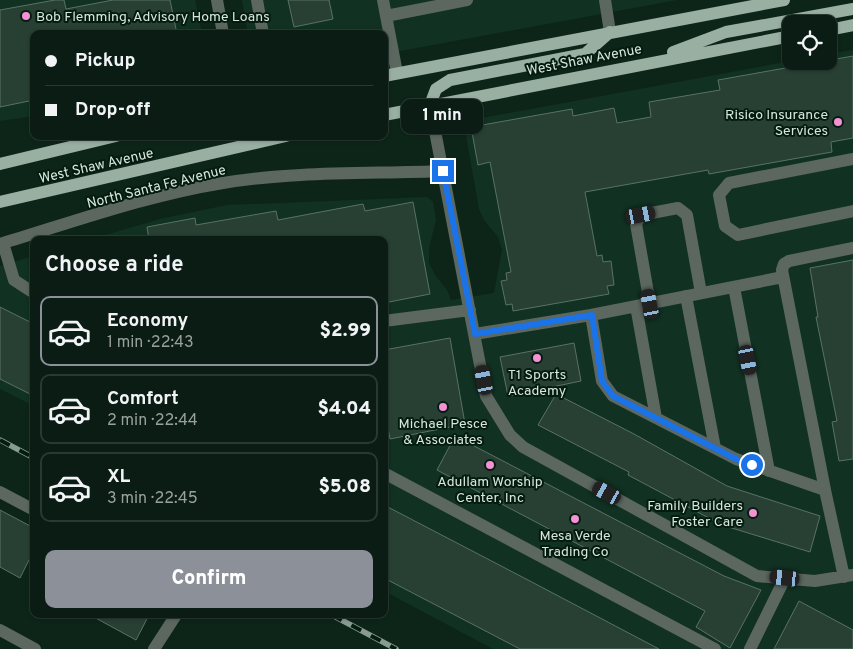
<!DOCTYPE html>
<meta charset="utf-8">
<style>
:root{--surface:#0a1c13;--page:#13251c;--text:#f1f3f6;--muted:#99a1a0;--line:#2a3a33;--accent:#8c9099}
body{margin:0;font-family:Overpass,sans-serif;background:var(--page);color:var(--text);height:100vh;display:flex;flex-direction:column;font-size:19px;white-space:nowrap}
*{box-sizing:border-box;margin:0}
p{font-size:16px;color:var(--muted)}
.icon{flex:none;width:28px;height:28px;fill:none;stroke:currentColor;stroke-width:2;stroke-linecap:round;stroke-linejoin:round}
.map{position:relative;flex:1;overflow:hidden}
.panel{position:absolute;left:30px;top:236px;width:358px;height:382px;display:flex;flex-direction:column;background:var(--surface);border-radius:10px;box-shadow:0 1px 4px #0004,0 0 0 1px var(--line)}
.panel>*{flex:none}
.banner{position:absolute;left:30px;top:30px;width:358px;height:110px;border-radius:10px;box-shadow:0 1px 4px #0004,0 0 0 1px var(--line);display:grid;align-content:center;height:110px;padding:0 15px;background:var(--surface)}
.fabs{position:absolute;left:782px;top:15px;display:grid;gap:10px}
.fabs a{display:grid;place-items:center;width:55px;height:55px;border-radius:10px;background:var(--surface);box-shadow:0 1px 4px #0004,0 0 0 1px var(--line);font-size:25px}
.end{position:absolute;width:22px;height:22px;margin:-11px;border:6px solid #1a73e8;background:#fff;box-shadow:0 0 0 2px #fff}
.from{border-radius:50%}
.bubble{position:absolute;height:35px;border-radius:10px;background:var(--surface);box-shadow:0 1px 4px #0004,0 0 0 1px var(--line);font-size:16px;font-weight:800;line-height:35px;text-align:center}
.car{position:absolute;width:15px;height:30px;margin:-15px -8px;border-radius:6px;box-shadow:0 0 4px 1px #0007;background:linear-gradient(#222 24%,#8ab4d8 0 40%,#222 0 76%,#8ab4d8 0 86%,#222 0)}
.banner b{display:flex;align-items:center;gap:18px;height:48px;font-size:19px}
.banner b+b{border-top:1px solid var(--line)}
.banner i{width:12px;height:12px;background:var(--text)}
ul{padding:0;list-style:none}
li{display:flex;align-items:center;gap:15px;height:70px;margin:0 10px 8px;padding:0 5px;border:2px solid var(--line);border-radius:10px}
li div{flex:1}
li b{display:block;font-size:19px}
li em{font-style:normal;font-weight:800}
li.on{border-color:var(--accent)}
li>.icon{width:45px;height:45px;stroke-width:1.5}
h2{padding:0 15px;font-size:22px;line-height:60px}
.button{display:flex;gap:10px;margin-top:auto;padding:10px 15px}
.button a{flex:1;height:58px;border-radius:10px;background:var(--accent);color:#fff;font-size:20px;font-weight:800;line-height:58px;text-align:center}
.map>svg:first-child{display:block}
</style>
<div class="map">
<svg width="853" height="649" viewBox="0 0 853 649">
<rect width="100%" height="100%" fill="#0d2519"/>
<path fill="#113122" d="M0 0H195L202 34H34V116L0 121Z
M242 0H677L384 54V34H248Z
M853 50V649H493L384 591V240H88L160 219 227 205 427 197 433 202 436 220 429 248V263L435 275 447 290 451 300 494 293 502 250 498 237 484 220 479 209 465 130 471 120 791 61H829V54Z
M34 256V406L0 389V266Z"/>
<path fill="#284033" stroke="#597264" d="M55 0H64L66 9 113 0H170L177 34H34V100L0 107V10Z
M288 0H329L333 19 294 27Z
M853 56V138L831 142 832 152 709 174 708 170 585 192 597 256 602 255 603 262 611 261 614 285 607 286 609 294 513 311 512 304 506 305 501 281 507 280 506 273 511 272 490 162 478 165 471 127 572 109 573 116 614 108 617 123 651 117 649 102 720 90 718 80Z
M413 202 430 294 384 303V240H149L147 227 195 218 196 225 276 211 278 220 363 204 365 211Z
M853 260V459L839 461 832 422 837 421 816 317H818L810 268Z
M0 307 34 324V396L0 379Z
M450 338 465 424 390 439 384 404V350Z
M574 343 581 381 508 396 500 357Z
M556 394 634 434 727 486 820 516 810 552 722 525 628 475 629 472 538 425Z
M455 436 724 576 761 590 730 648 696 627 705 611 437 470Z
M384 505 528 580 659 649H520L384 578Z
M0 510 34 528V562L29 560 20 578 0 567Z
M799 601 853 630V649H774Z
M90 615H149L136 640Z"/>
<g fill="none" stroke-linecap="round" stroke-linejoin="round">
<path stroke="#5c6760" stroke-width="12" d="M217 0 223 34
M257 0 263 34
M383 0 397 73
M605 0 610 32
M386 16 467 0
M430 105 486 396 510 435 523 447 757 576 815 581 853 575
M853 159 729 183 719 195 725 226 738 235 853 211
M3 243 14 280 34 293
M0 244C73 222 148 195 223 183 294 171 371 174 443 171
M734 287 769 471
M686 296 715 448
M650 304 636 224 641 215 678 208 687 215 701 293
M636 306 656 418
M591 315 783 277
M384 321 470 310
M475 334 591 315 602 381 613 396 736 459 825 490 782 270 784 264 789 261 853 248
M384 473 715 649
M825 490 844 577
M0 492 34 510
M0 630 35 649
M154 649 176 615
M750 649 785 578"/>
<path stroke="#98afa2" stroke-width="12" d="M829 30 853 25
M673 52 726 32 853 9
M384 76 784 0
M430 105 436 89 450 80 585 54 610 32
M384 115 791 36
M0 164 116 136
M0 202 286 136"/>
<g stroke="#899b91" stroke-width="5.5">
<path id="rail" d="M0 440 34 458
M332 615 396 649"/>
</g>
<use href="#rail" stroke="#041b10" stroke-width="4" stroke-dasharray="11" stroke-linecap="butt"/>
</g>
<g fill="none" stroke-linecap="round" stroke-linejoin="round">
<path stroke="#1a73e8" stroke-width="6" d="M443 171 475 334 592 315 602 381 613 396 736 459 752 465"/>
</g>
<g fill="#f491d4" stroke="#041b10" stroke-width="2">
<circle cx="26" cy="16" r="5"/>
<circle cx="838" cy="122" r="5"/>
<circle cx="537" cy="358" r="5"/>
<circle cx="443" cy="407" r="5"/>
<circle cx="490" cy="465" r="5"/>
<circle cx="753" cy="513" r="5"/>
<circle cx="575" cy="519" r="5"/>
</g>
<g text-anchor="middle" stroke-width="4" stroke-linejoin="round" paint-order="stroke">
<g font-size="14" fill="#d8e6dd" stroke="#041b10">
<text x="36" y="21" text-anchor="start">Bob Flemming, Advisory Home Loans</text>
<text x="828" y="119" text-anchor="end">Risico Insurance<tspan x="828" dy="16">Services</tspan></text>
<text x="537" y="379">T1 Sports<tspan x="537" dy="16">Academy</tspan></text>
<text x="443" y="428">Michael Pesce<tspan x="443" dy="16">&amp; Associates</tspan></text>
<text x="490" y="486">Adullam Worship<tspan x="490" dy="16">Center, Inc</tspan></text>
<text x="743" y="510" text-anchor="end">Family Builders<tspan x="743" dy="16">Foster Care</tspan></text>
<text x="575" y="540">Mesa Verde<tspan x="575" dy="16">Trading Co</tspan></text>
</g>
<g font-size="14" fill="#d8e6dd" stroke="#041b10">
<text transform="translate(584 59) rotate(-11)" y="5">West Shaw Avenue</text>
<text transform="translate(96 165) rotate(-13)" y="5">West Shaw Avenue</text>
<text transform="translate(156 186) rotate(-14)" y="5">North Santa Fe Avenue</text>
</g>
</g>
</svg>
<div class="fabs">
<a><svg class="icon" aria-label="locate" viewBox="0 0 24 24"><circle cx="12" cy="12" r="6"/><path d="M12 2v4M12 18v4M2 12h4M18 12h4"/></svg></a>
</div>
<i class="end from" style="left:752px;top:465px"></i>
<i class="end" style="left:443px;top:171px"></i>
<div class="bubble" style="left:401px;top:99px;width:82px">1 min</div>
<i class="car" style="left:641px;top:215px;rotate:79deg"></i>
<i class="car" style="left:650px;top:304px;rotate:349deg"></i>
<i class="car" style="left:748px;top:360px;rotate:169deg"></i>
<i class="car" style="left:484px;top:380px;rotate:349deg"></i>
<i class="car" style="left:607px;top:493px;rotate:299deg"></i>
<i class="car" style="left:785px;top:578px;rotate:276deg"></i>
<div class="banner">
<b><i class="from"></i>Pickup</b>
<b><i></i>Drop-off</b>
</div>
<section class="panel">
<h2>Choose a ride</h2>
<ul>
<li class="on"><svg class="icon" aria-label="car" viewBox="0 0 24 24"><path d="M5 17H2v-5l4-1 3-4h7l3 4 3 1v5h-3M9 17h6M6 11h13"/><circle cx="7" cy="17" r="2"/><circle cx="17" cy="17" r="2"/></svg><div><b>Economy</b><p>1 min · 22:43</p></div><em>$2.99</em></li>
<li><svg class="icon" aria-label="car" viewBox="0 0 24 24"><path d="M5 17H2v-5l4-1 3-4h7l3 4 3 1v5h-3M9 17h6M6 11h13"/><circle cx="7" cy="17" r="2"/><circle cx="17" cy="17" r="2"/></svg><div><b>Comfort</b><p>2 min · 22:44</p></div><em>$4.04</em></li>
<li><svg class="icon" aria-label="car" viewBox="0 0 24 24"><path d="M5 17H2v-5l4-1 3-4h7l3 4 3 1v5h-3M9 17h6M6 11h13"/><circle cx="7" cy="17" r="2"/><circle cx="17" cy="17" r="2"/></svg><div><b>XL</b><p>3 min · 22:45</p></div><em>$5.08</em></li>
</ul>
<div class="button"><a>Confirm</a></div>
</section>
</div>
